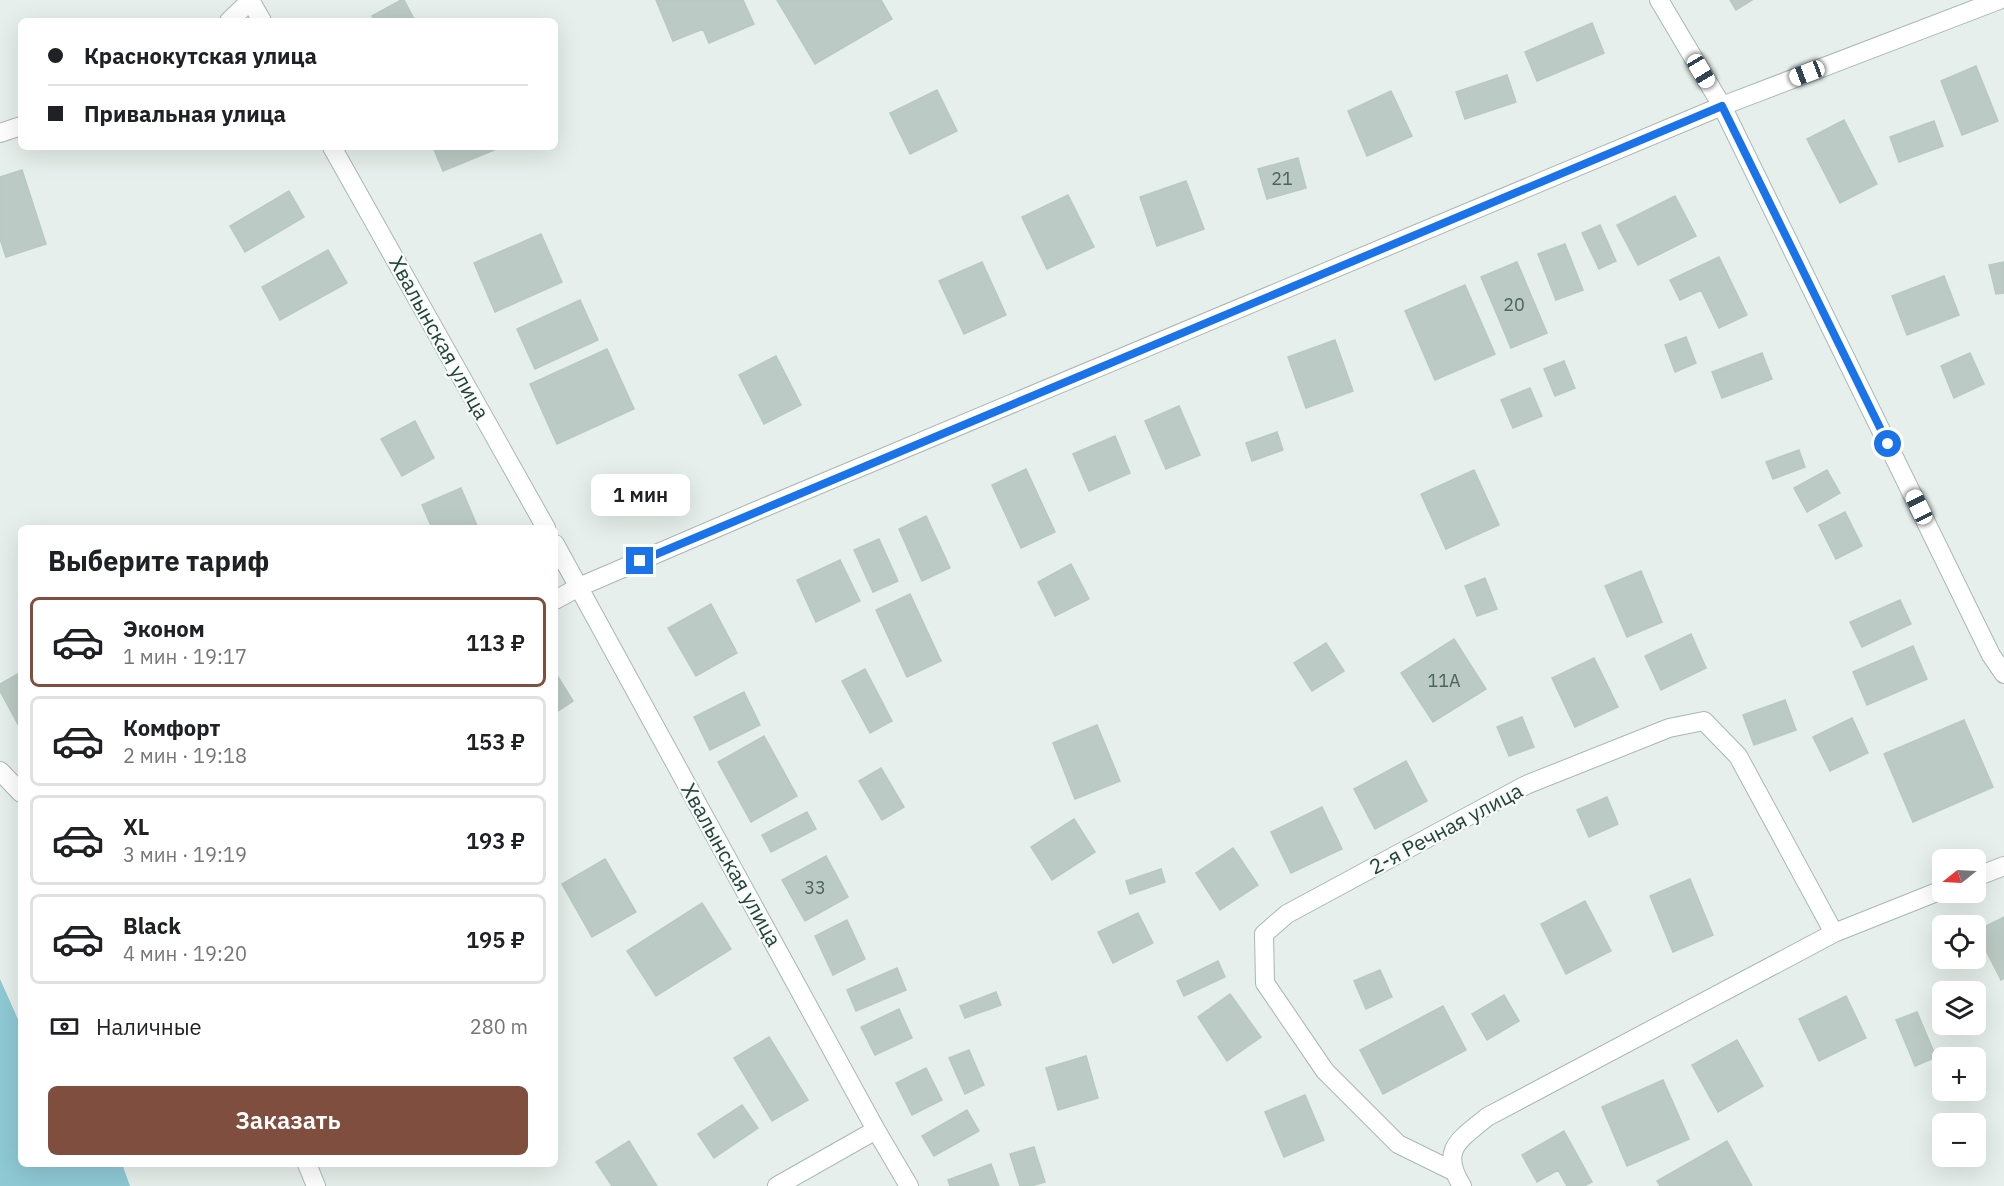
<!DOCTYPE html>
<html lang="ru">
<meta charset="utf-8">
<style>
:root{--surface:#fff;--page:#f2f2f2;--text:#202124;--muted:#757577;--line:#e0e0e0;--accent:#7f4e3f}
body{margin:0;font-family:"IBM Plex Sans",sans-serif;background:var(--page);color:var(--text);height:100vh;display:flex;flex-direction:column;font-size:22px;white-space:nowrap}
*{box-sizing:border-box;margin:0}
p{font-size:20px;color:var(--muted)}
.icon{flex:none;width:33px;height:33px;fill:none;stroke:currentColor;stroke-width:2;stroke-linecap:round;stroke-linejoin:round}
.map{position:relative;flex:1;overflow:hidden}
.drawer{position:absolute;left:18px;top:525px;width:540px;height:642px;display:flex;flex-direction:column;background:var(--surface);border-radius:9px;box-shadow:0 6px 24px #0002}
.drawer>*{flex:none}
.guide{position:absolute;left:18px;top:18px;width:540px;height:132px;border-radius:9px;box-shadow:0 6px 24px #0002;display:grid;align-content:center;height:132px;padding:0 30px;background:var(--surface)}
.needle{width:39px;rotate:252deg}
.controls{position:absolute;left:1932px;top:849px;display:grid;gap:12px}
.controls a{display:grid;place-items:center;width:54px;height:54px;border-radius:9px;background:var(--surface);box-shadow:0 6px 24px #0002;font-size:30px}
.end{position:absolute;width:27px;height:27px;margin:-14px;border:8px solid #1a73e8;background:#fff;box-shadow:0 0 0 3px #fff}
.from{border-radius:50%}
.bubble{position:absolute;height:42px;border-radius:9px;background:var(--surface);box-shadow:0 6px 24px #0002;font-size:20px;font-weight:600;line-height:42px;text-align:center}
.car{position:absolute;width:18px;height:36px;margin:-18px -9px;border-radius:8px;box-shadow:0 0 4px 2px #0007;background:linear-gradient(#fff 24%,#345 0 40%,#fff 0 76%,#345 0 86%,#fff 0)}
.guide b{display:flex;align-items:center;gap:21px;height:57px;font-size:22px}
.guide b+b{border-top:2px solid var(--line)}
.guide i{width:15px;height:15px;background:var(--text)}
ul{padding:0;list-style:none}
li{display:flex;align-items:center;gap:18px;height:90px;margin:0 12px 9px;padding:0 18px;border:3px solid var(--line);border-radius:9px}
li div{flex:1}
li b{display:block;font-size:22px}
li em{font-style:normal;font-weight:600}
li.selected{border-color:var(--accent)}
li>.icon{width:54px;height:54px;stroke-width:1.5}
h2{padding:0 30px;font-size:27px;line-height:72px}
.pay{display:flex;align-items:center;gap:15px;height:66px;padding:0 30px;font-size:22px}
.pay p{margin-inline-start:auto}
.button{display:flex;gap:12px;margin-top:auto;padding:12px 30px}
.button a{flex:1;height:69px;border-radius:9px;background:var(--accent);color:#fff;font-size:24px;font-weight:600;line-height:69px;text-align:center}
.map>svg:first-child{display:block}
</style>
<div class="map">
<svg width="2004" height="1186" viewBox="0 0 2004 1186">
<rect width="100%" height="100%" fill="#e6efeb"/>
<path fill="#8ec9d4" d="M0 979 21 1026V1164H122L130 1186H0Z"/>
<path fill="#bbcac4" stroke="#b8c9c2" stroke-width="1.5" d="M401 0H404L415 21H375L372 16Z
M656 0H743L754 24 709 43 703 29 673 41Z
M777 0H881L892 19 815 64Z
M1730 0H1752L1736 10Z
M1592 23 1604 53 1537 81 1525 52Z
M1976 66 1998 121 1962 135 1941 81Z
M1507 75 1516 102 1465 119 1456 92Z
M937 90 957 131 910 154 890 113Z
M1391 91 1412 136 1367 156 1348 111Z
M1844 120 1877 184 1840 203 1807 139Z
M1934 121 1943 146 1899 162 1890 137Z
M433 147H493L494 150 443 171Z
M1298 158 1306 188 1267 199 1258 169Z
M22 170 46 244 6 257 0 239V177Z
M1186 181 1204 229 1157 246 1140 197Z
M289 191 304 217 245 252 230 226Z
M1068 195 1094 247 1047 269 1022 217Z
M1675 196 1696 236 1638 265 1617 225Z
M1600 225 1616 261 1599 269 1582 233Z
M541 234 562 282 495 312 474 263Z
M1565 244 1583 290 1556 300 1538 254Z
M328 250 347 283 280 320 262 287Z
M1719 257 1747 315 1719 328 1701 290 1680 300 1670 280Z
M982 262 1006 315 964 334 939 281Z
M1517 262 1547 333 1511 348 1481 277Z
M2004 262V293L1996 294 1989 265Z
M1944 276 1959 315 1907 335 1892 296Z
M1465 285 1495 354 1435 380 1405 311Z
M580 300 598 340 535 369 517 329Z
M1686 337 1696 363 1675 372 1665 345Z
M1335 340 1353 391 1306 408 1288 357Z
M607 349 634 409 557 444 530 384Z
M1762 353 1772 379 1722 398 1712 372Z
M1970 353 1984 384 1954 398 1941 366Z
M776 356 801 405 764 424 739 375Z
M1564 361 1575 388 1555 396 1544 369Z
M1530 388 1542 416 1513 428 1501 400Z
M1179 406 1200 455 1166 469 1145 421Z
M415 421 434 458 402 476 381 439Z
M1277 432 1283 450 1252 461 1246 443Z
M1115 436 1130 473 1089 491 1073 454Z
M1799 450 1805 467 1773 479 1766 462Z
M1026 469 1055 532 1021 548 992 485Z
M1474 470 1499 525 1446 549 1421 494Z
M1827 470 1840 493 1807 512 1794 488Z
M461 488 478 528H432L422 505Z
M1845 512 1862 546 1836 559 1819 525Z
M926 516 950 568 922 581 899 529Z
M879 539 898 581 873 592 854 550Z
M840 560 860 601 816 622 797 580Z
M1071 564 1089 599 1055 616 1038 582Z
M1641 571 1662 622 1627 637 1605 586Z
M1485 578 1497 609 1477 616 1465 586Z
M910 594 941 661 907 677 876 610Z
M1900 600 1911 624 1862 647 1850 622Z
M711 604 737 653 696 676 668 628Z
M1691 634 1706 668 1661 690 1645 656Z
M1454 639 1486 689 1433 722 1401 673Z
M1326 643 1344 671 1312 691 1294 663Z
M1913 646 1927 679 1867 705 1853 672Z
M1594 658 1618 707 1575 727 1552 678Z
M865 669 892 721 870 733 842 681Z
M21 672V730L0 691V684Z
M555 672 573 701 555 713Z
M744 692 760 725 710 750 694 717Z
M1785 700 1796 730 1754 745 1743 715Z
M1522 717 1534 747 1509 756 1497 727Z
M1852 718 1868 753 1830 771 1813 737Z
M1964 720 1993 787 1913 822 1884 754Z
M1097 725 1120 781 1075 799 1053 743Z
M764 736 797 796 751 822 718 762Z
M1406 761 1427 801 1375 829 1354 789Z
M881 768 904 807 882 820 859 781Z
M1607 797 1618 824 1589 837 1577 810Z
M1322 807 1342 849 1291 873 1271 832Z
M807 812 816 829 771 852 762 835Z
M1074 819 1095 852 1052 880 1031 847Z
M1233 848 1258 885 1220 910 1196 873Z
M826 856 848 897 805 921 782 880Z
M605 859 636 912 592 937 562 884Z
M1161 869 1165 882 1130 894 1126 881Z
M1690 879 1713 935 1673 952 1650 896Z
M1585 901 1611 951 1566 974 1541 924Z
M702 903 731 949 656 996 627 951Z
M1138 913 1153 943 1113 963 1098 932Z
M2004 917V978L2001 980 1976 931Z
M847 920 865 959 833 975 815 936Z
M1218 961 1225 977 1184 996 1177 981Z
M897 968 906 990 856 1011 847 990Z
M1380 970 1392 997 1366 1009 1354 981Z
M996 992 1001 1005 965 1018 960 1006Z
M1230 994 1261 1037 1227 1061 1198 1017Z
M1504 995 1519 1021 1487 1040 1472 1014Z
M1846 996 1866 1038 1819 1061 1799 1019Z
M1443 1006 1466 1050 1383 1094 1360 1050Z
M899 1009 912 1038 875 1055 861 1027Z
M1917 1012 1936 1057 1915 1066 1896 1020Z
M769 1037 808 1100 772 1121 734 1058Z
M1737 1040 1763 1086 1718 1112 1692 1065Z
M969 1050 984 1085 965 1094 949 1058Z
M1086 1056 1098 1098 1058 1110 1046 1068Z
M926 1068 942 1100 912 1115 896 1083Z
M1663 1080 1689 1139 1627 1166 1602 1107Z
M1305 1095 1324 1140 1284 1157 1265 1112Z
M742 1105 758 1128 714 1158 698 1134Z
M967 1110 979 1131 934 1156 922 1136Z
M1564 1131 1592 1182 1584 1186H1567L1558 1170 1537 1182 1522 1155Z
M629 1141 657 1186H612L596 1162Z
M1727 1141 1752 1186H1660L1657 1181Z
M1034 1147 1045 1182 1031 1186H1020L1010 1154Z
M991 1164 999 1186H950L948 1180Z"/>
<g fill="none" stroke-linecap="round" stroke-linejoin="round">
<g stroke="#a8b8b2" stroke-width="20">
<path id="street" d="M250 0 262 21
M1659 0 1722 106 1991 655 2004 674
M229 21 251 0
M0 133 21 126
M332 147 546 528
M555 544 876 1130 909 1186
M555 600 579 587 763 508 1722 106 1999 0
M0 771 21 793
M1976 877 2004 866
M307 1164 316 1186
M1453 1171 1398 1144 1325 1071 1265 983 1264 934 1287 914 1526 785 1669 728 1704 721 1738 756 1834 933
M777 1186 876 1130
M1462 1186C1439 1149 1460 1140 1487 1117L1834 933 1942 890"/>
</g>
<use href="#street" stroke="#fff" stroke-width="18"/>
</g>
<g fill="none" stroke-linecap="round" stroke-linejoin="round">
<path stroke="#1a73e8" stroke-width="8" d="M640 561 1722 106 1888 444"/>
</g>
<g text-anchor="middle" stroke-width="4.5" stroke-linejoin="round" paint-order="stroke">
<g font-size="18" fill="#4a645c">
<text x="1282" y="185">21</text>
<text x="1514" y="311">20</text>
<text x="1444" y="687">11А</text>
<text x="815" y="894">33</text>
</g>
<g font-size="21" fill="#24423a" stroke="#f7fbf9">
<text transform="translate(439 338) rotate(61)" y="7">Хвалынская улица</text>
<text transform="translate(1446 829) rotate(-28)" y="7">2-я Речная улица</text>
<text transform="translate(731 865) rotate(61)" y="7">Хвалынская улица</text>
</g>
</g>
</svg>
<div class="controls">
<a><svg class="needle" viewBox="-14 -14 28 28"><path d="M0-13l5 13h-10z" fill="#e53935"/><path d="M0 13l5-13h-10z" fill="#757577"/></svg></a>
<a><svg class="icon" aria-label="locate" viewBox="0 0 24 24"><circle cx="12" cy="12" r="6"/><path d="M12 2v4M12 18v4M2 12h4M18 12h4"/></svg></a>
<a><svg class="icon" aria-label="layers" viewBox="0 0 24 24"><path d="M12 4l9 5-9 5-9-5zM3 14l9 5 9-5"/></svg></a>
<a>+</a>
<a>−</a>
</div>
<i class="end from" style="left:1888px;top:444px"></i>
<i class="end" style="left:640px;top:561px"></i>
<div class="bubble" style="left:591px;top:474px;width:99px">1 мин</div>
<i class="car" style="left:1701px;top:71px;rotate:149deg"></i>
<i class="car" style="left:1807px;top:73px;rotate:249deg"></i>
<i class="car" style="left:1919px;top:507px;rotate:334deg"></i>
<div class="guide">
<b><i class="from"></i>Краснокутская улица</b>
<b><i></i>Привальная улица</b>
</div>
<section class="drawer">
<h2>Выберите тариф</h2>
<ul>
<li class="selected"><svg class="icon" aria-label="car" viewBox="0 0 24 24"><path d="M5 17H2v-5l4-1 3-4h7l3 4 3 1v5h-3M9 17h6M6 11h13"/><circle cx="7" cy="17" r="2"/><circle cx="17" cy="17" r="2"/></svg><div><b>Эконом</b><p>1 мин · 19:17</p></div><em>113 ₽</em></li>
<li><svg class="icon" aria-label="car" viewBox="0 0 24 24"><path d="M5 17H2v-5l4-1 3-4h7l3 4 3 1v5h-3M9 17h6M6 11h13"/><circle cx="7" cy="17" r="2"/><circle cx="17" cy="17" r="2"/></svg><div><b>Комфорт</b><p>2 мин · 19:18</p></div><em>153 ₽</em></li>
<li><svg class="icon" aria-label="car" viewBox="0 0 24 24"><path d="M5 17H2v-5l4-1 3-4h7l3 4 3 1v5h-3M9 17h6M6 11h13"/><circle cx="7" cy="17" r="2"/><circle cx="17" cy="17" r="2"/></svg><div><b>XL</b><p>3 мин · 19:19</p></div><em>193 ₽</em></li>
<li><svg class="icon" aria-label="car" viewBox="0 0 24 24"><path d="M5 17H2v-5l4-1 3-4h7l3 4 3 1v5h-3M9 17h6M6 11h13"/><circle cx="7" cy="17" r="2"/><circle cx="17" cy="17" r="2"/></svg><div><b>Black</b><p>4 мин · 19:20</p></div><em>195 ₽</em></li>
</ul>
<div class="pay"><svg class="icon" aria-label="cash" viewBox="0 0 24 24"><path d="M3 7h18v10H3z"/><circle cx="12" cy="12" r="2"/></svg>Наличные<p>280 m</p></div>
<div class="button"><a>Заказать</a></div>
</section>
</div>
